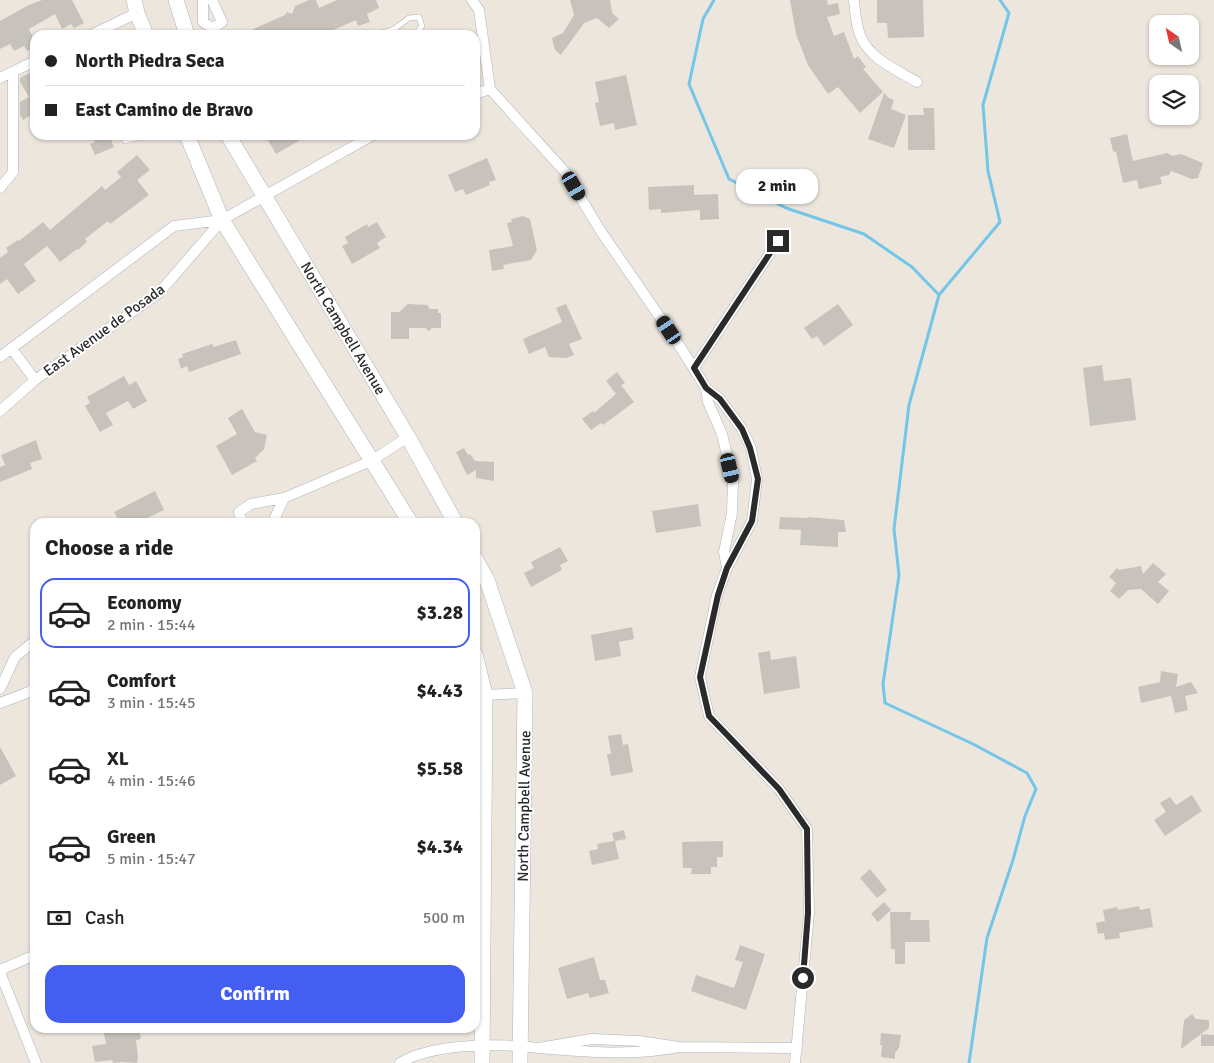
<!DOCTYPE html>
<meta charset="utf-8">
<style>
:root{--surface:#fff;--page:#f2f2f2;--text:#222;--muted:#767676;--line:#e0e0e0;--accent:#445ef2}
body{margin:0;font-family:Signika,sans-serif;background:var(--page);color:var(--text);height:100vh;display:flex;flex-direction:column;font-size:19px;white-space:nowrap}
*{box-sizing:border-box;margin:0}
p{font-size:16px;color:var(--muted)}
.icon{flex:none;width:28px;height:28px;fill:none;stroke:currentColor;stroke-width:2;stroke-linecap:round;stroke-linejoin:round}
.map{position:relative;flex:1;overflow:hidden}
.sheet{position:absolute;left:30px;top:518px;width:450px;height:515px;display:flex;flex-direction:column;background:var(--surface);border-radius:15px;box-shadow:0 1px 4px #0004}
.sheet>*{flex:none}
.guide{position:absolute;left:30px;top:30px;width:450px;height:110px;border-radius:15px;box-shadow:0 1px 4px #0004;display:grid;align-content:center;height:110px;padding:0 15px;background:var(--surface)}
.needle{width:32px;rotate:326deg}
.fabs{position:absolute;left:1149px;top:15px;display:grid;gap:10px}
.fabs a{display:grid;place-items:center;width:50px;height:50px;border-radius:10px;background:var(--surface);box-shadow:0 1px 4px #0004;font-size:25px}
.end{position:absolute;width:22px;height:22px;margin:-11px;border:6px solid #2a2a2a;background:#fff;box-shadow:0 0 0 2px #fff}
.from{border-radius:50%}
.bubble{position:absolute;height:35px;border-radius:15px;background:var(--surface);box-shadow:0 1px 4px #0004;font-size:16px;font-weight:700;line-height:35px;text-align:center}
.car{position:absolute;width:15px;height:30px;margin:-15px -8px;border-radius:6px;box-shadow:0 0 4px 1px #0007;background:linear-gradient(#222 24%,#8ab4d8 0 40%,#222 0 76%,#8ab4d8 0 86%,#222 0)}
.guide b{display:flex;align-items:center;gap:18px;height:48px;font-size:19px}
.guide b+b{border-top:1px solid var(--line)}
.guide i{width:12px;height:12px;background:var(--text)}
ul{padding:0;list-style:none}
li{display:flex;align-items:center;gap:15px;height:70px;margin:0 10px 8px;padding:0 5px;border:2px solid transparent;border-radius:15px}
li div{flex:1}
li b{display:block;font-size:19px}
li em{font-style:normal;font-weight:700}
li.selected{border-color:var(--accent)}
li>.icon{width:45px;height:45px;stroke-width:1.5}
h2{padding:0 15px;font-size:22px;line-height:60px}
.pay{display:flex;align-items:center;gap:12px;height:55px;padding:0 15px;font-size:19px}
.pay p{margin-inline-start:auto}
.cta{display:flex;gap:10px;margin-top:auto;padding:10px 15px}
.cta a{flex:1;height:58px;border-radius:15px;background:var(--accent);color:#fff;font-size:20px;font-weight:700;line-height:58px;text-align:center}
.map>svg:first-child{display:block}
</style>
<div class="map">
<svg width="1214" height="1063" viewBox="0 0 1214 1063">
<rect width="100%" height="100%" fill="#ece6dd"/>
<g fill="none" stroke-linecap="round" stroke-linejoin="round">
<path stroke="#74c6e9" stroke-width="3" d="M714 0 703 19 689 84 729 179 786 208 864 234 912 267 939 295 909 405 894 529 899 575 883 684 885 703 973 744 1027 773 1036 789 1025 816 1013 860 987 938 969 1063
M939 295 1000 222 988 171 983 105 1009 13 1000 0"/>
</g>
<path fill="#c7c3bc" d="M42 0H72L84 23 74 28 71 24 62 29 55 14 29 29 35 41V47L27 51 24 46 14 51 10 44 0 49V21L27 6Z
M309 0H316L319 8 337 0H376L379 8 367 14 370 22 358 26 356 20 329 32 331 35H240L285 15 287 12 292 14 295 6Z
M570 0H610L612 13 619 19 609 28 597 18 584 23 561 55 555 50 552 38 563 33 574 15Z
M790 0H827L828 5 838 3 840 14 827 17 834 36 844 32 854 59 858 56 866 67 863 69 883 92 860 113 838 87 828 94 808 65 796 34Z
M877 0H923L924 37 888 38 887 23H877Z
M29 73 32 78 35 77V113L23 120 20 115V102L29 97 20 82V78Z
M626 75 637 125 615 130 614 123 600 126 595 103 599 102 595 82Z
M884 93 889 98 894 100 891 109 906 115 894 148 868 139Z
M923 108H934L935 150H908V115H924Z
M1127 134 1133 161 1167 153 1173 156 1181 154 1203 163 1198 178 1192 179 1171 171 1169 175 1160 177 1162 184 1139 189 1137 180 1123 183 1116 152 1113 151 1110 138Z
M92 135H109L114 147 95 155 90 144 95 142Z
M265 135H309L276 154Z
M137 155 150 170 137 180 149 195 110 224 108 221 85 239 87 242 78 250 77 249 60 262 47 246 24 264 36 281 18 294 7 279 0 284V258L8 252 6 248 18 240 19 241 43 222 50 230 102 186 105 190 121 177 117 172Z
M487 158 496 180 489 182 490 185 466 195 463 189 455 192 448 175Z
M694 185V195L718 194 719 219 700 220V210L661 213V209L649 210 648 187Z
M523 216 530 219 537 250 531 260 503 265 504 269 492 271 489 250 513 246 507 223 512 222 511 219Z
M377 222 386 237 377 243 380 248 352 264 342 246 348 243 345 237 367 224 368 227Z
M408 304 427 305 430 309H438V313H441V328H432L429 331 425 328H409V339H391V312H399Z
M566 304 582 339 569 344 574 355 566 358 549 357 545 347 529 354 523 339 562 322 556 308Z
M838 304 853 325 824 346 817 336 812 339 804 328Z
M236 340 241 354 189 372 187 366 181 369 178 359 183 357 182 354 212 344 214 347Z
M1102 365 1104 381 1131 378 1136 420 1090 426 1083 368Z
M617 372 625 383 621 385 634 402 603 425 601 423 591 430 582 419 593 411 594 413 616 394 606 381Z
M124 376 129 385 136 381 147 401 133 409 128 401 106 413 113 425 100 432 85 406 90 403 87 397Z
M242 409 255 432 267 435 264 449 255 458 257 461 232 475 216 446 237 434 228 418Z
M36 440 42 459 30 463 32 469 0 482V467L5 465 1 455Z
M464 448 468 455 470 454 475 461 494 462V481L476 478V470L467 475 456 452Z
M155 491 164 510 139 522H120L114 512Z
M698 504 701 526 656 533 652 511Z
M780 517 808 518V517L844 520 846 532H838V547L800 545 801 530 779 529Z
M560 547 568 561 560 565 562 570 531 587 524 573 534 568 531 562Z
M1153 563 1166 574 1158 582 1169 591 1158 604 1141 589 1128 590 1119 599 1110 591 1116 583 1109 577 1117 568 1119 570 1141 566 1143 574Z
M632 627 634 639 619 642 621 656 595 661 591 635Z
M770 651 771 660 796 656 800 688 764 694 758 653Z
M1161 671 1178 674 1176 687 1191 682 1198 693 1185 696 1188 710 1175 713 1171 696 1141 703 1138 687 1160 682Z
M621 734 623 745 628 744 633 772 611 776 607 754H611L608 736Z
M0 747 16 776 0 785Z
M1192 795 1202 811 1165 836 1154 820 1166 812 1160 803 1170 797 1176 805Z
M624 830 626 839 615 841 619 859 592 865 589 851 598 849 597 844 614 841 612 833Z
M723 841V857H717V867H711V874H691L692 868H683L682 842Z
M870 869 887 890 877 898 860 878Z
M884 902 891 910 878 922 871 914Z
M1139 906 1140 910 1150 908 1153 927 1119 933 1120 938 1105 940 1104 933 1098 934 1096 923 1105 921 1103 910 1117 907 1118 910Z
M890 912H911L910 920H929L930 942H905V964H895V949H891Z
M740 945 765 954 746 1010 691 991 696 975 734 988 743 962 735 960Z
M594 957 600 980H605L609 993 590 998 588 993 567 999 558 968Z
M1192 1014 1196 1019 1209 1020V1028L1181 1049 1184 1020Z
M103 1028H129L130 1030 139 1029 141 1039 136 1040 138 1057 137 1063 122 1062 113 1063 112 1060 95 1062 92 1046 106 1044Z
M881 1033 901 1035 899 1048 895 1053V1059L881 1057 882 1045H880Z
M1201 1034 1214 1035V1046H1201Z"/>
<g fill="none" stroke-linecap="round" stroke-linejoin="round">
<g stroke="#b0b3bd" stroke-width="6">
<path id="lane" d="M376 35 394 29 409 18 419 17 422 26 415 35
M125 141 145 135"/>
</g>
<g stroke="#b0b3bd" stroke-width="11">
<path id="street" d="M203 0V22L213 28 222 22 212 0
M472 0 479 10 490 89
M854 0C855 11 856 25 860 35 869 59 897 70 917 82
M91 35 137 13
M0 78 35 61
M490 89 565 172 600 230 679 345 706 388 720 399 742 429 751 448 757 479 752 521 727 568 717 595 700 677 709 716 779 789 807 829 809 913 795 1063
M475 94 490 89
M0 188 13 172V72
M12 349 35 380
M0 357 174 226 222 220
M694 368 778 241
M706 388 708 402 722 434 733 481 732 513 724 552 727 568
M0 411 35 380 159 293 222 220 373 135
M242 522 239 512 251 504 284 498 371 461 408 437
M273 522 284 498
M0 689 15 657 32 643 35 645
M475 698 485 695 525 693
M0 703 29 692 35 688
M0 970 35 955
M0 972 36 1063
M679 1047C633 1056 585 1052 539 1048L592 1039 639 1041 679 1047 797 1048
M400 1063C432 1043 501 1043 539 1048"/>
</g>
<g stroke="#b0b3bd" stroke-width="16">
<g id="secondary">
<path d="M134 0 137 13 146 35"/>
<path d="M176 0 187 35"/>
<path d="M187 135 222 220 410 522"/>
<path id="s1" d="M228 135 408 437 455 522"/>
<path d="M475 558 487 580 525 693 520 1063"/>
<path d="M475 654 485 695 482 1063"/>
</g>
</g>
<use href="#lane" stroke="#fff" stroke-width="5"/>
<use href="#street" stroke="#fff" stroke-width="10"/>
<use href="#secondary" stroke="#fff" stroke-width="15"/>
</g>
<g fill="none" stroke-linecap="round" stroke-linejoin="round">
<path stroke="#2a2a2a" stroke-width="6" d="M778 241 694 368 706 388 720 399 742 429 750 448 758 479 752 521 727 568 718 595 700 677 709 716 779 789 807 829 808 913 803 978"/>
</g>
<g text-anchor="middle" stroke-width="4" stroke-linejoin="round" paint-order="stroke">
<g font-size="15" fill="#2a2a2a" stroke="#fff">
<text dy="5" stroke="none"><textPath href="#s1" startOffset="225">North Campbell Avenue</textPath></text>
<text transform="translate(104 330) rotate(-36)" y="5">East Avenue de Posada</text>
<text transform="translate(524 806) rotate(-89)" y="5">North Campbell Avenue</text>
</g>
</g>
</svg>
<div class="fabs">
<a><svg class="needle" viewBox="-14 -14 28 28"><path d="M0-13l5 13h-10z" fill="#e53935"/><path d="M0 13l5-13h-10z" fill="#767676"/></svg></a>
<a><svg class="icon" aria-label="layers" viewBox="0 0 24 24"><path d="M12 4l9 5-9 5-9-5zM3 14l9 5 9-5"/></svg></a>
</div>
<i class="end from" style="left:803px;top:978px"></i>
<i class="end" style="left:778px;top:241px"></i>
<div class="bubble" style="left:736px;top:169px;width:82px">2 min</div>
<i class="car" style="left:574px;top:186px;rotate:150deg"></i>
<i class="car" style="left:669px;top:330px;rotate:326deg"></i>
<i class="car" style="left:730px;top:468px;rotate:167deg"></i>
<div class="guide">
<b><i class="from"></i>North Piedra Seca</b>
<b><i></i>East Camino de Bravo</b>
</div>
<section class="sheet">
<h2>Choose a ride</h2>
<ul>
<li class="selected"><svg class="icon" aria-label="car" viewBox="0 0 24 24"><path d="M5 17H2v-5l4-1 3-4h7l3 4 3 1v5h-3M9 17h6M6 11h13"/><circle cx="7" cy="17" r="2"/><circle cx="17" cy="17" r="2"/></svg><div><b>Economy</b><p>2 min · 15:44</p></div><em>$3.28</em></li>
<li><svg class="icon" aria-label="car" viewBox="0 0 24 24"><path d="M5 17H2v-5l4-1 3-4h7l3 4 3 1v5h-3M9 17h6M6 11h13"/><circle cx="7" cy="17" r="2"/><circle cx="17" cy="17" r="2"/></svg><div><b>Comfort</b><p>3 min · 15:45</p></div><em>$4.43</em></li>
<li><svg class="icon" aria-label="car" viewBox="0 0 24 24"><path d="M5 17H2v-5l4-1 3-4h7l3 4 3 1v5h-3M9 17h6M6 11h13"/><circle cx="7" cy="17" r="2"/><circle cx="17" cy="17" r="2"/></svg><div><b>XL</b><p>4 min · 15:46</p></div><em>$5.58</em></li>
<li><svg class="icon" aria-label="car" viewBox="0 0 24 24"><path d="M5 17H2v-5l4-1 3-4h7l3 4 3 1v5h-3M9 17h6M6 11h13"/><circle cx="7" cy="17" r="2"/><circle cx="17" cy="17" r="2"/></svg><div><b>Green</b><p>5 min · 15:47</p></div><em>$4.34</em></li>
</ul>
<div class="pay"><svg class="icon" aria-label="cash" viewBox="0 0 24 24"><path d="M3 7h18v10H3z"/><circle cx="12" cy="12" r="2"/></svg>Cash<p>500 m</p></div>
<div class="cta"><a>Confirm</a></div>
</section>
</div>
